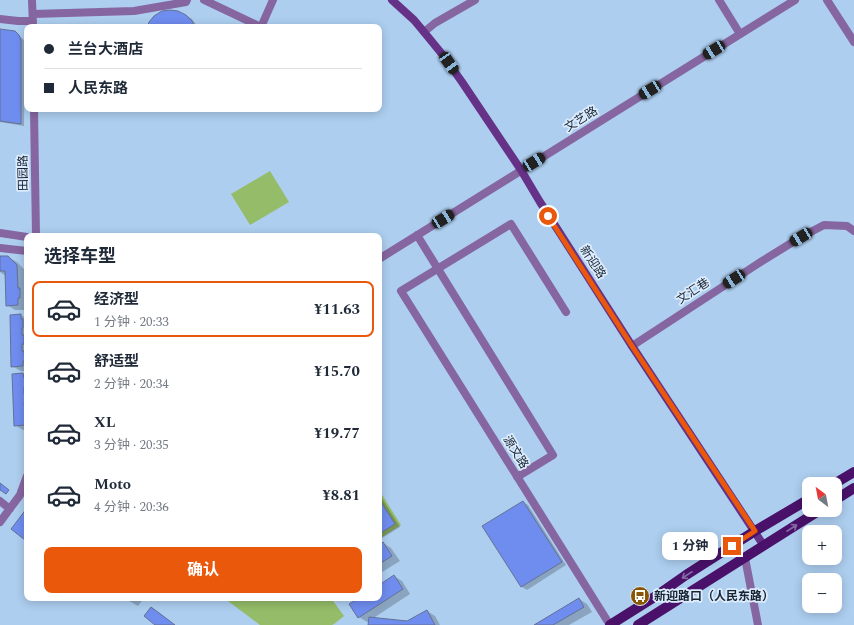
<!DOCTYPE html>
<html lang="zh">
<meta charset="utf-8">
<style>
:root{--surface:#fff;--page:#f6f6f7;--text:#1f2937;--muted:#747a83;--line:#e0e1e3;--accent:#ea580c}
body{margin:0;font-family:Spectral,"Noto Sans SC",serif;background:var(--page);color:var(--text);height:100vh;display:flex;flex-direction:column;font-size:15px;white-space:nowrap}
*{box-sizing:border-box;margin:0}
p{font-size:13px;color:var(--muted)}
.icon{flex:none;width:22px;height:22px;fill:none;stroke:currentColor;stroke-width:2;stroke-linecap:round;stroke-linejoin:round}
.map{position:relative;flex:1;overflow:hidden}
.side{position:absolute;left:24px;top:233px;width:358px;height:368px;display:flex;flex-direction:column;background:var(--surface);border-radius:8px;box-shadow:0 2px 10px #0003}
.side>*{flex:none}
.banner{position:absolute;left:24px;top:24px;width:358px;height:88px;border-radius:8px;box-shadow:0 2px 10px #0003;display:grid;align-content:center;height:88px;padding:0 20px;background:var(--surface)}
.needle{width:26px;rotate:328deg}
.tools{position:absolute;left:802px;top:477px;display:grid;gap:8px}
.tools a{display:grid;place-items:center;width:40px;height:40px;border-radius:8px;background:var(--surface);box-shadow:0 2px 10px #0003;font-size:20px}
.end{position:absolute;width:18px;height:18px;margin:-9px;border:5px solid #ea580c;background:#fff;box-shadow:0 0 0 2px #fff}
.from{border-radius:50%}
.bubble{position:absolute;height:28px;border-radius:8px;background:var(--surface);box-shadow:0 2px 10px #0003;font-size:13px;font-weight:700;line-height:28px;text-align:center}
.car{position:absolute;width:12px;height:24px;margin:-12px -6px;border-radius:5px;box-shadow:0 0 3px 1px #0007;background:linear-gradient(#222 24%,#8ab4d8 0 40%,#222 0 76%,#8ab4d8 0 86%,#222 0)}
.banner b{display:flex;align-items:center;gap:14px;height:38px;font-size:15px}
.banner b+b{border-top:1px solid var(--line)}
.banner i{width:10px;height:10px;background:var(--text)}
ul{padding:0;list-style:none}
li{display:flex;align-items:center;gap:12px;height:56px;margin:0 8px 6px;padding:0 12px;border:2px solid transparent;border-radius:8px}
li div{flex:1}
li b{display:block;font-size:15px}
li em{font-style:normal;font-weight:700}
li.current{border-color:var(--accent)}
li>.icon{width:36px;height:36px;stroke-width:1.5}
h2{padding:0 20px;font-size:18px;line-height:48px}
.action{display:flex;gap:8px;margin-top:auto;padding:8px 20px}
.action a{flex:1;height:46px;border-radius:8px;background:var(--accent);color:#fff;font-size:16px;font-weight:700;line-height:46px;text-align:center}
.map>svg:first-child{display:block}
</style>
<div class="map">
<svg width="854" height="625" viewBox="0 0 854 625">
<rect width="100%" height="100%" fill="#adceef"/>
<path fill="#95bc68" d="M270 171 289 202 250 225 231 194Z
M379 490 401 525 379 539Z
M224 598H331L344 616 334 624 332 625H260Z"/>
<path fill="#0003" d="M186 15 192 19 198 27H148Z
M0 30 15 32 23 39 25 43 24 126 0 122Z
M0 257H8L17 262 25 270 26 292 27 293 26 310H15L7 305 6 276 0 272Z
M21 315 27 319V371H21L12 366Z
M23 374 27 376V430H23L15 425Z
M379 494 400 527 379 540Z
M523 502 528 505 566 565 527 590 522 587 484 526Z
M383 543 391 548 400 561 379 574V545Z
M394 576 402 581 410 594 372 619 407 622 427 611 435 616 440 625H369V621L367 622 359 617 360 598H379V586Z
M124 598H144L138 606Z
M579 599 587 604 592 612 569 625H536Z
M152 608 160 613 175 625H157Z"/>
<path fill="#6f8def" stroke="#647195" d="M170 10 178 11 186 15 192 21 195 27 170 26 167 27H147L149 22 154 16 162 11Z
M0 29 15 31 19 35 21 40V124L0 121Z
M0 256H8L17 265 18 288H20V298H18V305L6 306 5 271H0Z
M21 314V319H23V328H22V335H24V344H22V351H24L25 361H23V366L11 367 10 315Z
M23 373 24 378H25L26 387H24V394H26V403H24L25 410H26L27 420H25V425L14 426 12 374Z
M0 483 9 490 6 494 0 490Z
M379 499 395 524 379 534Z
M523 501 562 562 521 587 482 526Z
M27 508V538L25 540 11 529Z
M383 542 392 556 379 564V544Z
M394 575 403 589 358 618 349 604 359 598H379V585Z
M579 598 584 607 553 625H534Z
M151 607 175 625H155L144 616Z
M427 610 435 625H368L369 617 407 621Z"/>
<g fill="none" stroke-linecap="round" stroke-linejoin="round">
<path stroke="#8666a0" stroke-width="8" d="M32 0 33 27
M204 0 261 27 273 0
M719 0 740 34
M827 0 854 42
M33 14 134 11 186 2 187 0
M0 19 18 21H33
M424 32 435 23 475 0
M34 109 36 236
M0 233 27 237
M417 235 553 455 517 477
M0 248 27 251
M379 259 795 0
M566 312 511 224 401 291 610 625
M632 346 759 263 801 237 824 225 847 226 854 231
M0 501 10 509
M0 522 20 495 27 476
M745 558 758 625"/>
<path stroke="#663288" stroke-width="8" d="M392 0 414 20 424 32 442 54 462 82 521 170 540 202 632 346 764 546"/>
<path stroke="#491169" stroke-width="10" d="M834 484 854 472
M835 500 854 488
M610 625 656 596 686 575 755 531 809 499
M638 625 820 510"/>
</g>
<defs><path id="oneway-shaft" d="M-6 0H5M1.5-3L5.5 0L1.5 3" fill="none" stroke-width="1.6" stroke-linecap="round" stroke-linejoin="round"/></defs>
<g stroke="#8469a5">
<use href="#oneway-shaft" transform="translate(792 528) rotate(-33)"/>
<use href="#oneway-shaft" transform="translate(687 575) rotate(147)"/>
</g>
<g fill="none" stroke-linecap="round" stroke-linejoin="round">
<path stroke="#ea580c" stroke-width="5" d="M548 216 632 346 755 531 732 546"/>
</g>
<defs>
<g id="bus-disc" transform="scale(1)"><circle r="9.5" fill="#8a5603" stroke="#dcecfe"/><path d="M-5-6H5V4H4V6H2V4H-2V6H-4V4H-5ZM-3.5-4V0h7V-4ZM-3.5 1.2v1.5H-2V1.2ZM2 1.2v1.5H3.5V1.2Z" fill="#fff"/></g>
</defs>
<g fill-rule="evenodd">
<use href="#bus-disc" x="640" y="596"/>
</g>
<g text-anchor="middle" stroke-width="3.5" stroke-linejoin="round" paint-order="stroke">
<g font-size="12" fill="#182430" stroke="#dcecfe">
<text transform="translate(581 119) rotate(-32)" y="4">文艺路</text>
<text transform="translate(23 173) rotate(-91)" y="4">田园路</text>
<text transform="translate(593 262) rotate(57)" y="4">新迎路</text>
<text transform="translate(693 291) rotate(-33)" y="4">文汇巷</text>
<text transform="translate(516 452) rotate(58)" y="4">源文路</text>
</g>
<g font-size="12" font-weight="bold" fill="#182430" stroke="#dcecfe" text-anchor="start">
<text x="654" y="600">新迎路口（人民东路）</text>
</g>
</g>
</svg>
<div class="tools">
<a><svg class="needle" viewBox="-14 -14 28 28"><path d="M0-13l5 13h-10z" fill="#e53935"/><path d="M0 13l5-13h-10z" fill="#747a83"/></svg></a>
<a>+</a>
<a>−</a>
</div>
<i class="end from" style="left:548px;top:216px"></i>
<i class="end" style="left:732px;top:546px"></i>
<div class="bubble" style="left:662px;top:532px;width:56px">1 分钟</div>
<i class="car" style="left:714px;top:50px;rotate:238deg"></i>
<i class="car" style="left:449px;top:63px;rotate:145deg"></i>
<i class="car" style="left:650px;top:90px;rotate:238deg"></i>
<i class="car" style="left:534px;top:162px;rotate:58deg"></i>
<i class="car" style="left:443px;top:219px;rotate:58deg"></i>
<i class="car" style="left:801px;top:237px;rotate:239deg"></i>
<i class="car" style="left:734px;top:279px;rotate:237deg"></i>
<div class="banner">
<b><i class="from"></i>兰台大酒店</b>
<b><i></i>人民东路</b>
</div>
<section class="side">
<h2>选择车型</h2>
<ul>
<li class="current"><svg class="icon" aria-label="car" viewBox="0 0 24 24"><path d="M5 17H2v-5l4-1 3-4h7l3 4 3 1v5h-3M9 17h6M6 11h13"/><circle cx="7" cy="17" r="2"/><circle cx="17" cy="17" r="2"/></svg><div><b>经济型</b><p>1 分钟 · 20:33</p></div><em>¥11.63</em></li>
<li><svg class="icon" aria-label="car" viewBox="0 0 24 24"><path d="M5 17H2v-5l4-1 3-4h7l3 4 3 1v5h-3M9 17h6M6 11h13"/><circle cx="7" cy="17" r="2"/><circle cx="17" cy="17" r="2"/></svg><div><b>舒适型</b><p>2 分钟 · 20:34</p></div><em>¥15.70</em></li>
<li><svg class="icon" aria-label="car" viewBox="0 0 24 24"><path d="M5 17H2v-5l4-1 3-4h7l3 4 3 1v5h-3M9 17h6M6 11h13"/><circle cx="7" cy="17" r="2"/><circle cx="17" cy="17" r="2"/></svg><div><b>XL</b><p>3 分钟 · 20:35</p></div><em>¥19.77</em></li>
<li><svg class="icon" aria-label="car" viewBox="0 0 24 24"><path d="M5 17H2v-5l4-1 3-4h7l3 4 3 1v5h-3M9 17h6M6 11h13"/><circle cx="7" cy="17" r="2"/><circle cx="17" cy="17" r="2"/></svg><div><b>Moto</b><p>4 分钟 · 20:36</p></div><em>¥8.81</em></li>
</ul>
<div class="action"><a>确认</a></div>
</section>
</div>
